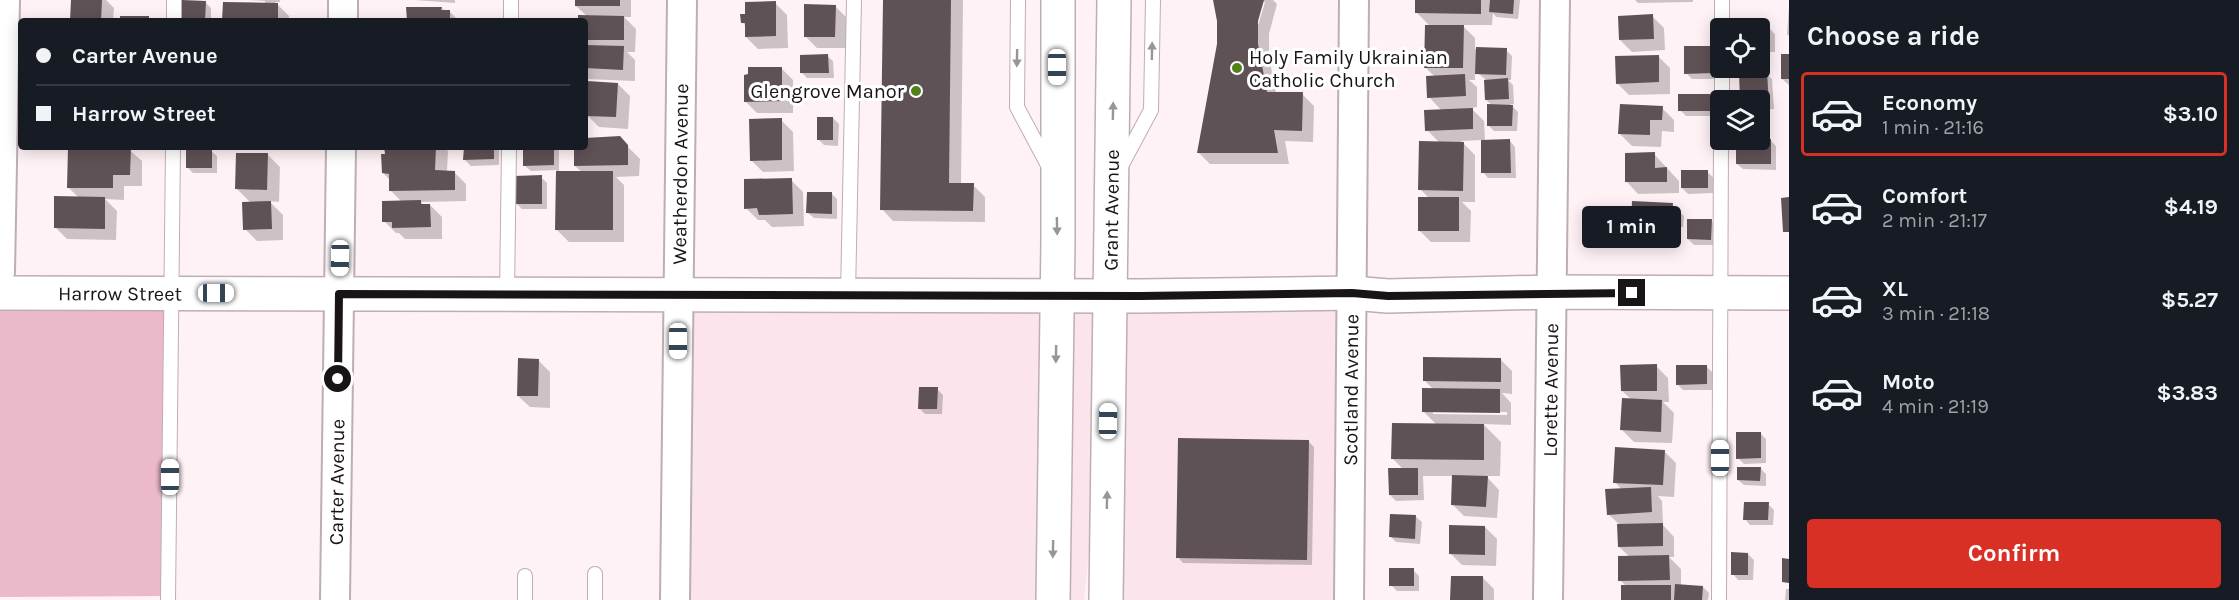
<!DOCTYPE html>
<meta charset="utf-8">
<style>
:root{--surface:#171b24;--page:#20242c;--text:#f1f3f6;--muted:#9ea1a6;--line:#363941;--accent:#d93025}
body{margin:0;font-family:Karla,sans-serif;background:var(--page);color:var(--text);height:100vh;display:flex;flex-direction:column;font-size:22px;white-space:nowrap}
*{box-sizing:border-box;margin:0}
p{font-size:20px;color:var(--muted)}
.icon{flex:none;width:33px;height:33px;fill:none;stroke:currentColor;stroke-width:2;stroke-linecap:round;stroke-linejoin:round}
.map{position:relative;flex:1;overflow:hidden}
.sheet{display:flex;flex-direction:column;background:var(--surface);width:450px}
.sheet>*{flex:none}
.top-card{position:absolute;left:18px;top:18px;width:570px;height:132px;border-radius:6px;box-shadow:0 3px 15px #0003;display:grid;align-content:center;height:132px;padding:0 18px;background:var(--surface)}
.fabs{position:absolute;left:1710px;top:18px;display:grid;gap:12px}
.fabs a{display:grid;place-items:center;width:60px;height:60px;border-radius:6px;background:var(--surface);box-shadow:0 3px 15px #0003;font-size:30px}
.end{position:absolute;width:27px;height:27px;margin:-14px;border:8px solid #191416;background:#fff;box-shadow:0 0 0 3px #fff}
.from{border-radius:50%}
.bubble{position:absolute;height:42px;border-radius:6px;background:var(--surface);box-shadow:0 3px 15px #0003;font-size:20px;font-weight:700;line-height:42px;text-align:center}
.car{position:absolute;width:18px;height:36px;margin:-18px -9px;border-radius:8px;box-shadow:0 0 4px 2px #0007;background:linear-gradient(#fff 24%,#345 0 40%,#fff 0 76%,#345 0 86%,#fff 0)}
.top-card b{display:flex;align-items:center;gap:21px;height:57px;font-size:22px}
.top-card b+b{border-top:2px solid var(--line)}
.top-card i{width:15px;height:15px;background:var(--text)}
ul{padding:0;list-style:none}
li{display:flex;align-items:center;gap:18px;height:84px;margin:0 12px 9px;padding:0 6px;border:3px solid transparent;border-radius:6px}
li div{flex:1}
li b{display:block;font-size:22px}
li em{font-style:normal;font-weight:700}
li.current{border-color:var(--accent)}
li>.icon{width:54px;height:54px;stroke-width:1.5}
h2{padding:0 18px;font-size:27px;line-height:72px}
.primary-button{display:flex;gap:12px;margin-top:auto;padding:12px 18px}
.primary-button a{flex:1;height:69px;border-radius:6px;background:var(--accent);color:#fff;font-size:24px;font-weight:700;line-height:69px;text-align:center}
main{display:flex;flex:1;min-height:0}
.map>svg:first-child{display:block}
</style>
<main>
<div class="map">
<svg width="1789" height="600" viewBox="0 0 1789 600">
<rect width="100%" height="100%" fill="#fff2f6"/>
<path fill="#fce4ec" d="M1352 293 1349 600H1106L1108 364 1084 600H675L679 294Z"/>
<path fill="#ecb9cb" d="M0 293H171L168 596 0 597Z"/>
<path fill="#0003" fill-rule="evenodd" d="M72 0H106L114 8 113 21H72Z
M248 0H280V2H275L289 16V21H224L265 4V1Z
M415 0H455V3Z
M576 0H631V17H624L636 29 635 52H627L635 60V81L585 79V46L587 47 585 44V21H580L587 16 576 6Z
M884 0H963L961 184 973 185 985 197V222L893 221 882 209Z
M1214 0H1273L1277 4 1269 34V57L1276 93 1302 94 1314 106 1313 142 1285 141 1289 164H1210L1198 152 1218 44V20ZM1262 2H1265L1257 29 1255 28Z
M1417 0H1520L1518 19 1496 17 1493 13 1492 25H1462L1475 38V49L1506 50 1512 56 1511 80H1508L1513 85 1514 104H1510L1518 112 1517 131H1494L1488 125 1493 106 1486 100 1485 79 1475 71V80H1469L1477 87V107L1471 108 1484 121 1485 141H1510L1515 147 1516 178H1488L1483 172 1482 140 1461 141 1475 155V202H1462L1471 211 1470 242H1431L1419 230 1429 198 1420 189 1440 143 1427 130 1442 111 1429 97 1435 77 1426 68 1430 26 1417 13Z
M1635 0H1693V2L1638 3Z
M205 2 211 8V21H183Z
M775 3 787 15 788 48 758 49 746 37V26L742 22Z
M835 6 847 18V48H817L805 36Z
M1789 7V36L1787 34Z
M442 8 445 11H449L459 21H408Z
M1652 16 1664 28 1665 50 1632 52 1620 40Z
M1747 27 1769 28 1775 34V52H1760V28Z
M1712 47 1718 53V79H1692L1686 73Z
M827 56 833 61 834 78H807L802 73Z
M1658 56 1670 68V94L1629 95 1617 83Z
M1789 56V85L1782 79Z
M781 68 793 80V113H757L745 101Z
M1766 73 1772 79 1774 109 1760 110V100H1742L1740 75Z
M618 84 630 96 628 129 599 127 587 115Z
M1709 95 1715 101V116H1686L1680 110Z
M1662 108 1674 120V132L1662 131 1661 147 1632 146 1620 134Z
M833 118 839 124 838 146 824 145 818 139Z
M781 120 793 132 794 171 763 172 751 160Z
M619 138 640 159 639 176 616 177 624 185V242H569L557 230V170L531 171 525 166V147H555L559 151V173H583L575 166V147H585V139Z
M1771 141 1776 146V170L1743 169 1737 164Z
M69 147H126L142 161V186H124V200L105 199 117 211 116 240 67 239 55 227 79 198 68 187Z
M386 147H444L448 151 447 172H454L466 184V201L421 202 424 205H430L442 217V239H405L399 233H396L384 221 402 202 390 190V180L383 173Z
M465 147H499V165L471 166 465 160Z
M211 151 217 156V173H193L187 167Z
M1654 154 1679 181V193L1638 194 1627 182Z
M268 155 280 167 279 202 269 201 283 215V240L257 241 245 229 251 203 237 189Z
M1707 172 1713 177V193L1688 194 1682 188Z
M541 177 547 183V209H522L516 203Z
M791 180 803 192 804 226 772 227 765 220H758L746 208Z
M832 194 837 199V219L814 218 808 213Z
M1672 204 1684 216 1683 227H1671V244L1645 243 1633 231Z
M1711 221 1717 226 1716 245H1694L1688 239Z
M1500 359 1512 371V394L1502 393 1511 403V425L1483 424 1501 442 1500 476H1486L1499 490 1497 518 1464 516 1452 504 1453 476H1423L1424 500 1396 501 1390 495 1403 469 1393 459 1437 425 1424 412 1434 390 1424 380ZM1433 411 1507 412V415L1433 414Z
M538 360 550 372V408L530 407 518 396Z
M1656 366 1668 378 1669 402H1663L1674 413 1672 443 1634 442 1622 430 1632 400 1622 391Z
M1706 366 1712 372V390H1683L1677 384Z
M937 389 943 395 942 414H925L919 408Z
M1760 433 1766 439V463L1744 464 1738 458Z
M1308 441 1314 447 1312 565 1183 563 1178 557Z
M1664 451 1676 463 1674 497 1658 496 1662 501 1663 524H1662L1674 537V557H1669L1681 569V586L1703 587 1709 593 1708 600H1623L1627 587 1620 580 1630 557 1619 547V524L1608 514 1622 490 1615 482Z
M1760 468 1766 474V486L1744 485 1738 480Z
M1768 504 1774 510 1773 525H1750L1745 519Z
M1416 517 1422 522 1420 544 1396 542 1391 537Z
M1485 527 1497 539 1496 566 1462 565 1450 553Z
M1748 554 1754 560 1753 580H1738L1733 574Z
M1413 570 1419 576V591H1397L1391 585Z
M1482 577 1494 589V600H1452Z
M1786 589H1789V600H1785Z"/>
<path fill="#5f5257" d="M71 0H102L101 21H70Z
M182 0 206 1 205 21H182Z
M575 0H620V6H575Z
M883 0H951L949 183H974L973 211 880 210Z
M1213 0H1264L1258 21V44L1267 92H1303L1302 131 1274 130 1278 153H1197L1217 44V21Z
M1415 0H1481V14L1415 13Z
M1490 0H1514L1513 14 1489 12Z
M776 1V36L745 37V23H741L740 14H745V2Z
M223 2 278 3V21H222Z
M804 4 836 5 835 37H804Z
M406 7H442L441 10H450V21H407Z
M1653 14 1654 39 1619 40 1618 16Z
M578 15 624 16V40H585V21H578Z
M120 16H149V21H120Z
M1425 25H1464L1463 68H1424Z
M1746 26H1770L1769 47H1760V28H1746Z
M585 45 624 46 623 70 585 68Z
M1684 46H1713V73L1684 74Z
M1476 47 1507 48 1506 75 1475 74Z
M828 54 829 73H800V55Z
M1781 54H1789V79H1781Z
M1659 55V82L1616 84 1615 56Z
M748 67H782V101L744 102V75L748 74Z
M1767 72 1769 104H1760V100H1740L1739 73Z
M1465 74 1466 96 1427 98 1426 76Z
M1508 78 1509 99 1485 100 1484 80Z
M587 81 618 83 616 117 586 116Z
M1678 94H1710V111H1678Z
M1487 104 1513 105 1512 126H1487Z
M1620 104 1663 106 1662 120H1650V135L1618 134Z
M1473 108V129L1425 131 1424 110Z
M817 117H833V140H817Z
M782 118V160L750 161 749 119Z
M620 136 628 145V165L574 166V147H585V138Z
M1510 139 1511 173H1481V140Z
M1771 139V164H1736V140Z
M1419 141 1464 142 1463 191 1418 190Z
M68 147H131L130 175H113V188H67Z
M384 147H436L435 170 455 171V190L389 191V174L382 173 381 154H385Z
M464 147H494V159L463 160Z
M523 147H554V165L523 166Z
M186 149H212V168H186Z
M1655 152V168L1667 167V182H1625V153Z
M236 153H268L267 190 235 189Z
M1681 170H1708V188H1681Z
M556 171H613V230H555Z
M542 175V204H514V176Z
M792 178 793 214 759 215 757 208 744 209V179Z
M807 192H832V214L806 213Z
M54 196 105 197V229L54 228Z
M1418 197H1459V231H1418Z
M1789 197V232H1783L1781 198Z
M421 200V204H430L431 227 392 228V222H382V201Z
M271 201 272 229 243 230 242 202Z
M1632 201 1673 203 1672 216 1660 215 1659 233 1631 232Z
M1687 219H1712L1711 240 1687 239Z
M1423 357 1501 358V382L1423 381Z
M518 358 539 359 538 396H517Z
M1657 364V391H1621L1620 365Z
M1676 365H1707V384L1676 385Z
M919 387H938L937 409H918Z
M1422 388 1500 389V413L1422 412Z
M1622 398 1662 400 1661 432 1620 430Z
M1392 423 1484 424V460L1391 459Z
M1736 432H1761V458L1736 459Z
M1178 438 1309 440 1307 560 1176 558Z
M1615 447 1665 450 1663 485 1613 483Z
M1737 467H1761L1760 481 1737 480Z
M1388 468H1418V495H1389Z
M1452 475 1488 476 1486 507 1451 505Z
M1651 487 1652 512 1607 515 1605 489Z
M1744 502H1769L1768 520H1743Z
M1390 514 1416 515 1415 539 1389 537Z
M1663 523V546L1618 547 1617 524Z
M1449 525 1485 526V555L1449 554Z
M1731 552 1748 553V575H1731Z
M1669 555 1670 580 1618 581V556Z
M1782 558 1789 559V583L1782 582Z
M1389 568H1414V586H1389Z
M1451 576H1483V600H1450Z
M1675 584 1703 586 1702 600H1674Z
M1621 585H1671V600H1621Z"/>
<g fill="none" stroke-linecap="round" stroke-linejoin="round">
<g stroke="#bdaeb3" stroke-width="16">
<path id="lane" d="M1018 0 1017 107 1049 167
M174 21V0
M511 21V0
M1722 28V0
M1722 100V68
M1120 168 1151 110 1153 0
M507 294 509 147
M848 295 854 0
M168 600 173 147
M525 600V576
M595 600V574
M1719 600 1721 140"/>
</g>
<g stroke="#bdaeb3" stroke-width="32">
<g id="street">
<path d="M343 21V0"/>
<path d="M0 272 5 0"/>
<path id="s1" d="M335 600 341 147"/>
<path id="s2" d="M675 600 682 0"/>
<path id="s3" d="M1349 600 1354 0"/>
<path id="s4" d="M1548 600 1555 0"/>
</g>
</g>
<g stroke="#bdaeb3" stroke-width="36">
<g id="secondary">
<path id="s5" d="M0 293 1140 296 1352 293 1388 296 1551 292 1789 293"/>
<path d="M1053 600 1058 240V0"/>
<path id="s6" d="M1106 600 1114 0"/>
</g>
</g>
<use href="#lane" stroke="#fff" stroke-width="14"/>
<use href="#street" stroke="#fff" stroke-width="28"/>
<use href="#secondary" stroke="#fff" stroke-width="33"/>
</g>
<defs><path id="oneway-solid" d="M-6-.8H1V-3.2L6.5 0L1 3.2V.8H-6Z" transform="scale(1.5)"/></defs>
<g fill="#989596">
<use href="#oneway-solid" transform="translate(1152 51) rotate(-89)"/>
<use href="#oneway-solid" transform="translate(1017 58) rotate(91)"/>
<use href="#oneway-solid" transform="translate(1113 111) rotate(-89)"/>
<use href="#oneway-solid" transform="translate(1057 226) rotate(89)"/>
<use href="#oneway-solid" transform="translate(1056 354) rotate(91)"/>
<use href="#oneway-solid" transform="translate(1107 500) rotate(-89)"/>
<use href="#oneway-solid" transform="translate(1053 549) rotate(91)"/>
</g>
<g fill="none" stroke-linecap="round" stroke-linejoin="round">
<path stroke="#191416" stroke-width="8" d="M338 379 339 294 1140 296 1352 293 1388 296 1632 293"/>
</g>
<g fill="#4f8319" stroke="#fff" stroke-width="2">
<circle cx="1237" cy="68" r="6"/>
<circle cx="916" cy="91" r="6"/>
</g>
<g text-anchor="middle" stroke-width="6" stroke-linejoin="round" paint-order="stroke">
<g font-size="20" fill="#191416" stroke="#fff" text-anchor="start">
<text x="1249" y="64">Holy Family Ukrainian<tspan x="1249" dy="23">Catholic Church</tspan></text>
<text x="904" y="98" text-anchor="end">Glengrove Manor</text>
</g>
<g font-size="20" fill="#191416" stroke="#fff">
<text dy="7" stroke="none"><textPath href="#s2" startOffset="426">Weatherdon Avenue</textPath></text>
<text dy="7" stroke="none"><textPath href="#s6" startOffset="390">Grant Avenue</textPath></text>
<text dy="7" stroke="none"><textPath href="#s5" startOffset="120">Harrow Street</textPath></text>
<text dy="7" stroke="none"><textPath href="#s3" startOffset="210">Scotland Avenue</textPath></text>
<text dy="7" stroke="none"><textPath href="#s4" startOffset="210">Lorette Avenue</textPath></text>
<text dy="7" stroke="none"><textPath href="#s1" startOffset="118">Carter Avenue</textPath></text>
</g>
</g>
</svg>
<div class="fabs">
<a><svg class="icon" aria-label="locate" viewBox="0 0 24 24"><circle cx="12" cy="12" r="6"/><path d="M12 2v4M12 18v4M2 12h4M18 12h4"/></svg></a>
<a><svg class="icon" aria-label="layers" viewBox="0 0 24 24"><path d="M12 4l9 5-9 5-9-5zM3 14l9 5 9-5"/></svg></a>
</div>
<i class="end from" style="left:338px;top:379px"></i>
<i class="end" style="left:1632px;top:293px"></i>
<div class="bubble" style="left:1582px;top:206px;width:99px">1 min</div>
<i class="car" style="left:1057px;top:67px;rotate:180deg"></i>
<i class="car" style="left:340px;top:258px;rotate:181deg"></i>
<i class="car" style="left:216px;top:293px;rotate:90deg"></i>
<i class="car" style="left:678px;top:341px;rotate:180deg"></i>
<i class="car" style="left:1108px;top:421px;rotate:1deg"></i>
<i class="car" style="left:1720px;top:458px;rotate:0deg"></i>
<i class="car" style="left:170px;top:477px;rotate:0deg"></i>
<div class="top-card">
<b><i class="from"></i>Carter Avenue</b>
<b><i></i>Harrow Street</b>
</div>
</div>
<section class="sheet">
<h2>Choose a ride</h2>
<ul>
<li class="current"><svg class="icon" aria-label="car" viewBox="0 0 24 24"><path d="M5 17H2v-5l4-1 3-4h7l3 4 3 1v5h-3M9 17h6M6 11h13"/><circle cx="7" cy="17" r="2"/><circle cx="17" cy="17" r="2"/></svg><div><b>Economy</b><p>1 min · 21:16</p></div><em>$3.10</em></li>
<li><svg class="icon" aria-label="car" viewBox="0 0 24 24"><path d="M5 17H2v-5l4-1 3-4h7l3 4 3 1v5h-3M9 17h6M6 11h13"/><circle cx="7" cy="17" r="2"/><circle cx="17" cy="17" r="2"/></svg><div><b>Comfort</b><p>2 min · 21:17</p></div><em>$4.19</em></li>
<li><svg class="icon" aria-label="car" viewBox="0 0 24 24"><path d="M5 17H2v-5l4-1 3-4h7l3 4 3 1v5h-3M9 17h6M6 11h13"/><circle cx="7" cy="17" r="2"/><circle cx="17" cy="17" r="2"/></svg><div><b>XL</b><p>3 min · 21:18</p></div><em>$5.27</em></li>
<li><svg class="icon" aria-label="car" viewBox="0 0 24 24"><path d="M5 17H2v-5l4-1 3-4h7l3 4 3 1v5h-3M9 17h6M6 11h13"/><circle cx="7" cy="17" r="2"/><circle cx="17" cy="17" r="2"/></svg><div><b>Moto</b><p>4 min · 21:19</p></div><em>$3.83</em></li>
</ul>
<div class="primary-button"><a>Confirm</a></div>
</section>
</main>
